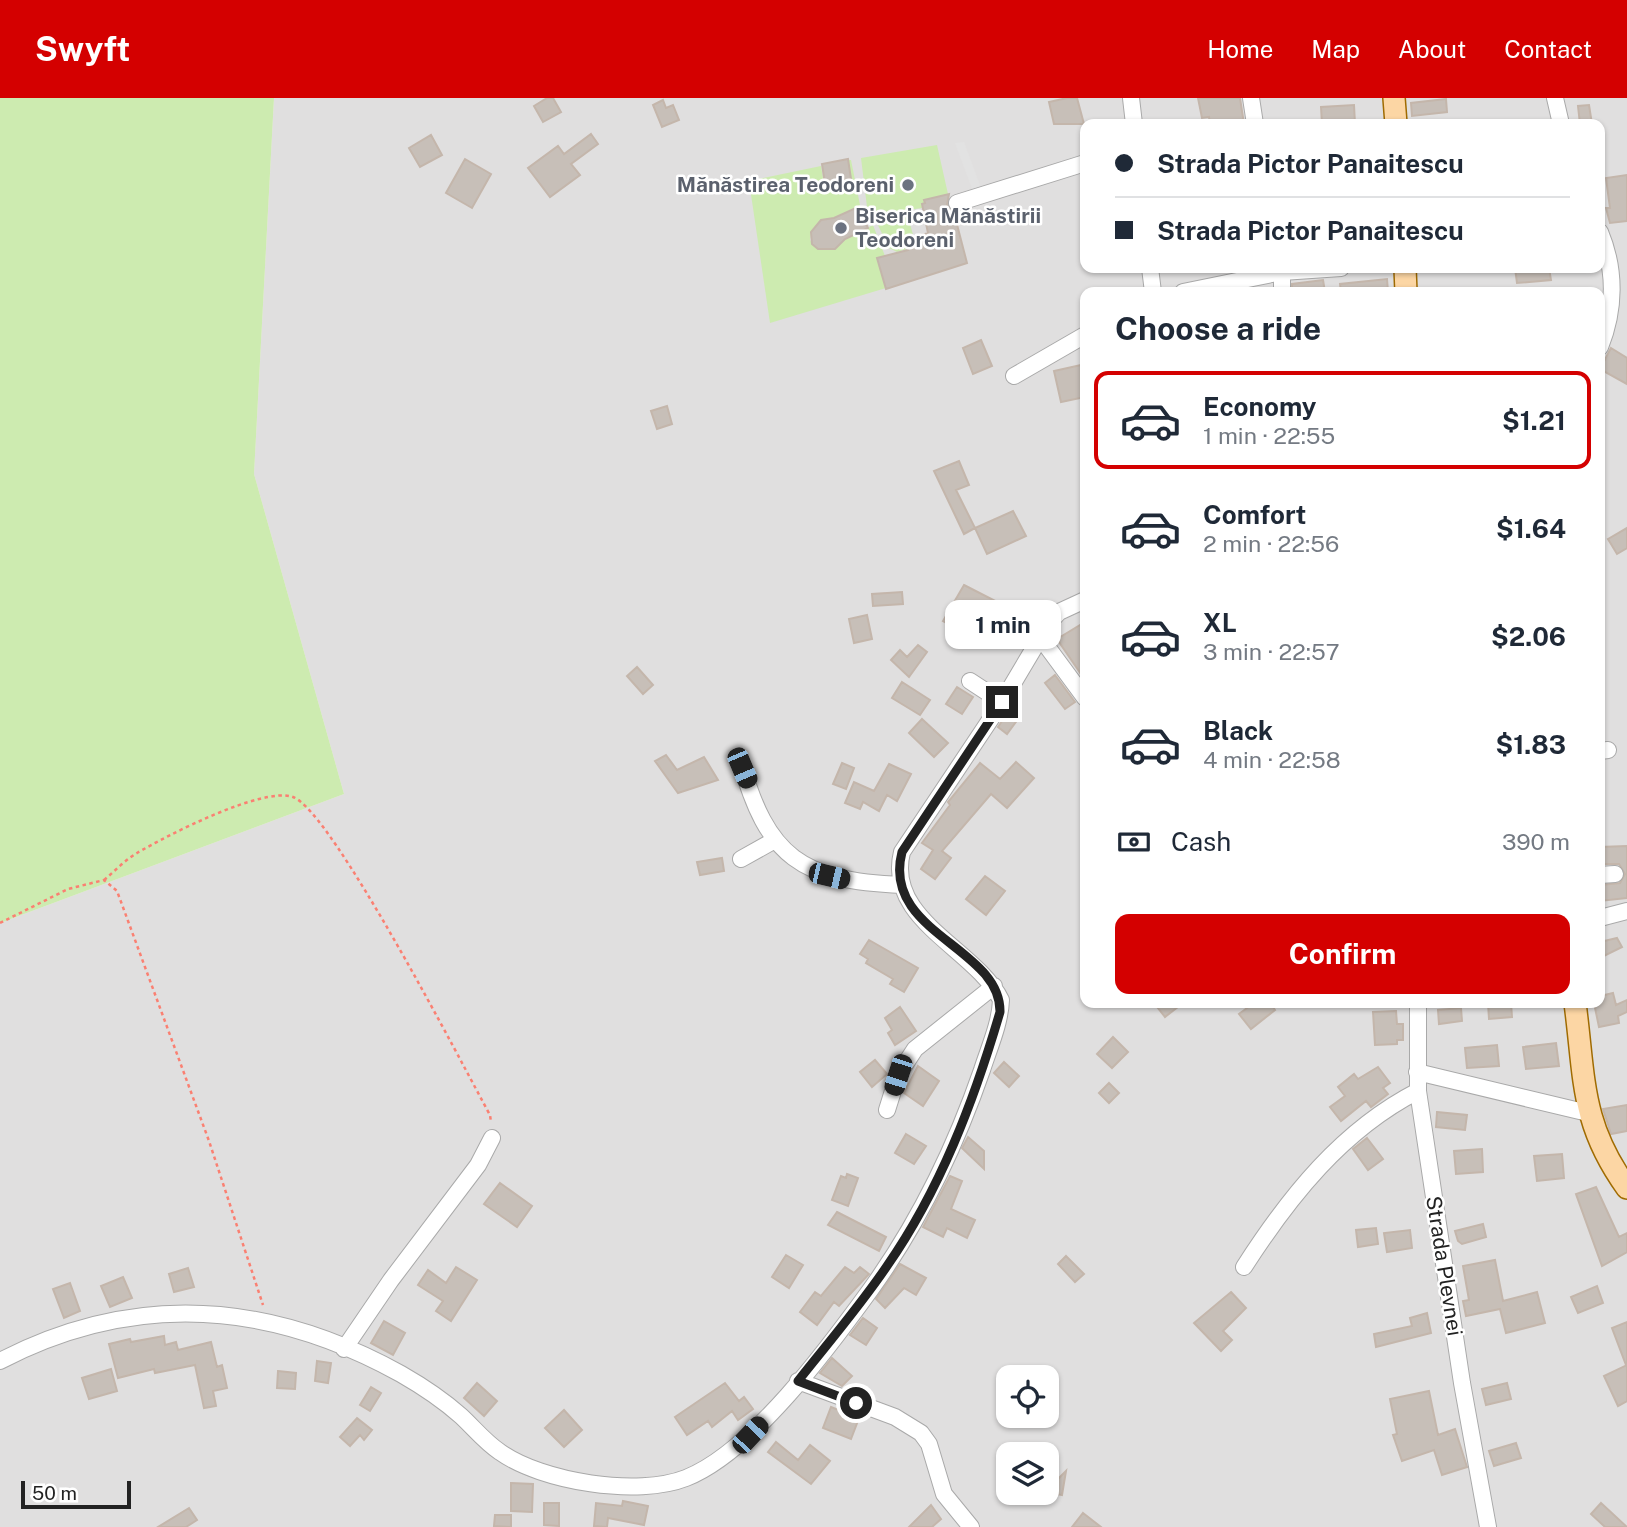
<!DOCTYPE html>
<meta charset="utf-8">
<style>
:root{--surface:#fff;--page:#f6f6f7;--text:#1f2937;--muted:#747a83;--line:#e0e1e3;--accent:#d40000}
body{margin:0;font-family:"Public Sans",sans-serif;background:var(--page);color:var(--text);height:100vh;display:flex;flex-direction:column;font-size:26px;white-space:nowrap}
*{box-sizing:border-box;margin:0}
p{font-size:23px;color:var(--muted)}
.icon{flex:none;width:38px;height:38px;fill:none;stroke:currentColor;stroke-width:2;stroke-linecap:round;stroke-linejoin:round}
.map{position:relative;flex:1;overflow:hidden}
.side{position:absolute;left:1080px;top:189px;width:525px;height:721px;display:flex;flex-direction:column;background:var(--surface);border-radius:14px;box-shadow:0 2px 5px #0004}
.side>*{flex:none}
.top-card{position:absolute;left:1080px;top:21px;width:525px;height:154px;border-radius:14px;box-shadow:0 2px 5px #0004;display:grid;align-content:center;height:154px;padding:0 35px;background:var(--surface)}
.buttons{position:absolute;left:996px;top:1267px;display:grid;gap:14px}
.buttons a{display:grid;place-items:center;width:63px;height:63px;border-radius:14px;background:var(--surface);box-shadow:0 2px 5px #0004;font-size:35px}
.scale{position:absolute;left:21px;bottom:18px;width:110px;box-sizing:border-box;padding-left:7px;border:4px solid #222;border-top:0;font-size:19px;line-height:24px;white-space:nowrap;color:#222;-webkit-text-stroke:5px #fff;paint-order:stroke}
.end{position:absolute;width:32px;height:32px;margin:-16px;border:9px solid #222;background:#fff;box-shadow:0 0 0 4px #fff}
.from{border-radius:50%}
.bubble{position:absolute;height:49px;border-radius:14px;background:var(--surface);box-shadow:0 2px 5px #0004;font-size:23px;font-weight:700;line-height:49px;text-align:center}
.car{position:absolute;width:21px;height:42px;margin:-21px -10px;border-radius:9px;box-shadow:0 0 5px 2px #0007;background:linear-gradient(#222 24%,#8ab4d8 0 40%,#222 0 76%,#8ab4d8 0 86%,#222 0)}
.top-card b{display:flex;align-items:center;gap:24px;height:66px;font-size:26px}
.top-card b+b{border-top:2px solid var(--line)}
.top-card i{width:18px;height:18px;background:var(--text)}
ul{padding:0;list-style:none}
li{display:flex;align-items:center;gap:21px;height:98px;margin:0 14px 10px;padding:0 21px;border:4px solid transparent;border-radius:14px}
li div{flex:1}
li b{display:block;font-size:26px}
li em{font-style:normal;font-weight:700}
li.on{border-color:var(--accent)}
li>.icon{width:63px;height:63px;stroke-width:1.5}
h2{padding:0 35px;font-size:32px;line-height:84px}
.pay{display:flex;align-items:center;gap:18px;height:77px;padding:0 35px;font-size:26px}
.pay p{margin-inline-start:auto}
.action{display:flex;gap:14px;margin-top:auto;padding:14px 35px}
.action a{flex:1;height:80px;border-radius:14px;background:var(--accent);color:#fff;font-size:28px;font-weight:700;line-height:80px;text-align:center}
header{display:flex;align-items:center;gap:42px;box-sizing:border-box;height:98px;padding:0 35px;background:var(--accent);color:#fff}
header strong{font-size:33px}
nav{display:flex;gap:38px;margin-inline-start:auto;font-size:24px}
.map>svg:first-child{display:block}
</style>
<header>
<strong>Swyft</strong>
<nav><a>Home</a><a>Map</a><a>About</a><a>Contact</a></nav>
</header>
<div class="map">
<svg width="1627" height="1429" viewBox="0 0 1627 1429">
<rect width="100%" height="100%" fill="#f2efe9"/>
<path fill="#e0dfdf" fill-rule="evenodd" d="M274 0H1627V1429H0V825L344 696 254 376ZM1085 26H1600V170H1085ZM1085 194H1600V905H1085ZM1008 1279H1046V1318H1008ZM1008 1356H1046V1395H1008Z"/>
<path fill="#cdebb0" d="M0 0H274L254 376 344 696 0 825Z
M937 47 948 96 925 102 922 110 874 117 871 110 867 109 861 60Z
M847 62H851L860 107 833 121 821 122 811 134 810 142 818 151H835L844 142 873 127 885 158 877 161 886 190 770 225 749 83 821 68 824 86 850 81Z
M908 119 914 140 905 143 907 151 897 154 889 150 876 123Z"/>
<path fill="#e2e2e2" d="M964 44 981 90 973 93 955 45Z"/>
<path fill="#c7bfb8" stroke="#c4b6ab" stroke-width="2" d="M547 0H553L561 14 543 24 534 8Z
M1067 0H1077L1084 26H1054L1049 4Z
M1198 0H1240L1244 26H1210L1209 19 1202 20Z
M1446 1 1447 14 1412 18 1411 5Z
M663 2 666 10 673 7 679 22 662 29 653 7Z
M1354 7 1355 26H1322L1321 9Z
M1589 7 1592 26H1580L1578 8Z
M591 36 598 46 571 66 580 77 550 99 528 70 558 48 564 56Z
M431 37 442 57 420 69 409 50Z
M465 61 491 76 472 110 446 95Z
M848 61 851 81 825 86 822 66Z
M1627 77V123L1610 125 1606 110H1610L1606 80Z
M949 96 947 107 954 115 967 165 886 191 877 160 908 152 904 143 928 135 922 106 925 105 924 102Z
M858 109 868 130 845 141 835 151H818L812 146 811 134 821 122 834 120Z
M1515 170H1549L1551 182 1517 185Z
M1387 181 1388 194H1341L1340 186Z
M1323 182 1325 194H1292V186Z
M981 242 992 268 973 276 963 250Z
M1611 250 1627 260V286L1600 271Z
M1081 267 1085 299 1061 304 1054 273Z
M667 308 672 326 657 331 651 313Z
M959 363 969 387 956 392 975 430 964 436 934 373Z
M1013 413 1026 438 987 456 975 430Z
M1627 430V450L1617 456 1608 441Z
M964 487 1017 514 1007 532 973 515 962 533 943 523Z
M902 494 903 506 873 508 872 496Z
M867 517 872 541 854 545 849 521Z
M1085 524V582L1057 541Z
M918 547 927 554 909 579 891 562 900 552 907 559Z
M637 569 653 587 643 596 627 578Z
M1055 577 1075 604 1065 611 1045 585Z
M902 584 930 602 920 617 892 600Z
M957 589 973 599 962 616 946 606Z
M1009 613 1018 621 1007 636 998 629Z
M922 621 948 645 934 659 909 635Z
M666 657 677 672 704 659 718 682 678 695 655 663Z
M1016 664 1034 680 1007 710 991 696 942 753 951 760 935 781 921 771 933 752 922 745 950 707 948 704 980 665 1000 681Z
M842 665 854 670 846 691 833 686Z
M889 666 911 676 897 703 887 697 879 713 863 704 860 711 845 705 854 684 874 693Z
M1627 748V800L1600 803V787L1620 785 1625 776 1619 766H1600V749Z
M722 760 724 773 700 777 697 764Z
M985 778 1005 793 986 817 966 801Z
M1617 840 1622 849 1600 860V844Z
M869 842 918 870 904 894 890 886 893 881 866 865 868 861 860 856Z
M1613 895 1616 907 1627 902V914L1618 918 1619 925 1599 929 1594 905H1600V898Z
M1154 905H1183L1165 919Z
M1254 905H1270L1275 912 1251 931 1239 916Z
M1488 905H1511L1512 919 1489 921Z
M900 909 916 933 895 947 888 935 892 932 885 920Z
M1461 910 1462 923 1439 926 1438 912Z
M1396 913 1397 926H1403V942H1397V946L1375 947 1373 914Z
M1113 939 1128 954 1112 970 1097 956Z
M1556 945 1559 968 1526 971 1523 949Z
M1497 947 1499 968 1467 970 1465 950Z
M875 962 887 976 872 989 860 974Z
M1004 964 1019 978 1009 989 994 975Z
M918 968 939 983 923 1008 904 995Z
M1378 969 1390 985 1383 990 1388 996 1371 1009 1366 1003 1341 1023 1330 1009 1345 998 1338 989 1354 976 1358 981Z
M1109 985 1119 995 1109 1005 1099 995Z
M1627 1007V1033L1611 1036 1603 1011Z
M1437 1014 1467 1017 1465 1032 1436 1029Z
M906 1036 926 1048 914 1066 895 1055Z
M968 1039 984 1053V1071L962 1050Z
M1367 1040 1383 1061 1368 1072 1353 1051Z
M1482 1051 1483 1074 1456 1076 1454 1053Z
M1562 1056 1564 1080 1537 1083 1534 1058Z
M847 1076 858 1080 848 1108 832 1102 841 1078 846 1080Z
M950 1078 962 1083 951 1111 975 1122 967 1140 947 1130 943 1139 923 1129Z
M500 1085 532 1108 517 1129 484 1106Z
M1596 1089 1619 1139 1627 1135V1154L1602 1168 1576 1096Z
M837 1114 886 1139 879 1153 828 1127Z
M1483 1126 1486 1139 1462 1146 1458 1143 1455 1133Z
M1376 1130 1378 1146 1358 1149 1356 1132Z
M1410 1132 1412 1150 1387 1154 1384 1135Z
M786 1157 803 1167 789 1190 772 1179Z
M1066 1158 1084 1176 1075 1184 1058 1166Z
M1495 1162 1503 1203 1537 1194 1545 1225 1506 1235 1500 1211 1466 1218 1463 1203 1469 1202 1463 1168Z
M900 1166 926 1180 916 1197 904 1190 885 1210 876 1201Z
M456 1169 477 1182 451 1223 436 1213 443 1203 418 1187 428 1172 446 1185Z
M845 1169 854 1175 860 1169 869 1176 839 1208 834 1204 817 1227 800 1214 815 1194 821 1198Z
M188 1170 194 1189 174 1194 169 1176Z
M123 1179 132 1200 110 1209 101 1188Z
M70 1185 80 1213 64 1220 53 1191Z
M1597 1188 1603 1205 1578 1215 1571 1199Z
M1231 1194 1246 1210 1223 1233 1232 1242 1221 1253 1194 1225Z
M1427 1215 1431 1235 1376 1249 1374 1236 1412 1228 1410 1220Z
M863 1220 877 1230 866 1247 850 1237Z
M384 1223 405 1235 393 1257 371 1245Z
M1627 1224V1267H1626L1612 1230Z
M164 1238 165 1247 176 1244 178 1252 211 1244 217 1269 222 1267 227 1290 213 1293 216 1308 204 1310 195 1267 155 1275 154 1271 118 1280 109 1246 130 1241 131 1244Z
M832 1260 852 1278 842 1288 820 1275Z
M317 1263 331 1265 328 1285 315 1283Z
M1627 1267V1303L1618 1308 1604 1278Z
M111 1271 117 1293 89 1301 82 1280Z
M278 1273 296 1275 295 1291 277 1290Z
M477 1285 497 1303 484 1318 464 1300Z
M725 1285 739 1303 744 1299 753 1311 738 1322 732 1313 712 1329 708 1323 687 1337 675 1319Z
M1507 1285 1511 1301 1486 1307 1482 1291Z
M371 1289 381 1295 370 1313 360 1307Z
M1429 1293 1438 1337 1455 1331 1467 1369 1442 1377 1434 1352 1402 1363 1393 1337 1397 1336 1390 1301Z
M831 1309 859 1320 851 1341 823 1330Z
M564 1312 582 1332 564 1349 545 1330Z
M357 1320 372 1332 364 1342 360 1337 350 1348 340 1339Z
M776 1344 798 1362 810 1347 830 1363 811 1386 768 1354Z
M1516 1345 1521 1360 1494 1368 1489 1353Z
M1066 1373 1062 1397 1046 1394V1393Z
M511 1385 533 1386 532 1414 511 1413Z
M623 1403 648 1408 644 1427 608 1420 607 1429 594 1428 596 1405 622 1408Z
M544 1405H559V1428L544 1427Z
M1601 1405 1627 1429H1605L1591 1416Z
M931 1407 941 1421 932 1429H909Z
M189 1410 197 1422 186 1429H158Z
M1083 1415 1101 1429H1072Z
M495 1417H511V1429L494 1428Z"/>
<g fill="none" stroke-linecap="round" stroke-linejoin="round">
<g stroke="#a9a9a9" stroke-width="18">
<path id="minor" d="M1131 0 1134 26
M1251 0 1255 26
M1555 0 1561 26
M957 105 1085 65
M1600 134C1616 172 1615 212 1600 249
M1150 170 1153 194
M1282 170V194
M1183 194 1282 174 1341 170
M1014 278 1085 237
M1040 539 1085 600
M970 583 1002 604
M1600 653 1608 652
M740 661C767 760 802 783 902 787
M741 761 775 742
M1600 777 1615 776
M1600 820 1627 813
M1418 905V993L1462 1285 1488 1429
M1417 974 1588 1015
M887 1012 898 977 915 951 994 888
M1244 1169C1289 1099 1342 1032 1418 993
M344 1251 391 1182 478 1067 492 1040
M0 1263C135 1193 269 1203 401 1276 422 1288 443 1302 461 1318 474 1330 485 1344 500 1354 542 1384 638 1399 686 1380 752 1354 829 1249 871 1191 919 1124 955 1050 982 972 989 950 1000 926 1001 902 975 850 885 822 902 754L1002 604 1049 525 1059 514 1085 502
M798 1283 895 1319 921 1335 929 1346 944 1396 971 1429"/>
</g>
<g stroke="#a06b00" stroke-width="24">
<path id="major" d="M1394 0 1396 26
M1405 170 1406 194
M1575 905C1585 980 1580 1025 1627 1090"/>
</g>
<path stroke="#fa8072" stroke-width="2.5" stroke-dasharray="3.5 3.5" stroke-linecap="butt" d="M104 782C115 773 125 762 137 755 166 738 263 688 293 699 332 713 463 968 490 1017L491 1024
M0 825 68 791 104 782 117 793 209 1043 263 1207"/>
<use href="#minor" stroke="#fff" stroke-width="16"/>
<use href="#major" stroke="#fcd6a4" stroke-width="21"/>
</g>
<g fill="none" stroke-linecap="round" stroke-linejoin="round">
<path stroke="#222" stroke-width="9" d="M856 1305 798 1283C828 1245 860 1208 887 1168 940 1092 974 1003 1000 914 1001 849 881 835 902 754L1002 604"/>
</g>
<g fill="#6b7280" stroke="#fff" stroke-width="2.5">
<circle cx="908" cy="87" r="7"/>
<circle cx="841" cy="130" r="7"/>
</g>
<g text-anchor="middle" stroke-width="5" stroke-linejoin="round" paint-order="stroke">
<g font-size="21" font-weight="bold" fill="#5b616d" stroke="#fff" text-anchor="end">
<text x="894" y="94">Mănăstirea Teodoreni</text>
<text x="855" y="125" text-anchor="start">Biserica Mănăstirii<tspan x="855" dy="24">Teodoreni</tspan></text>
</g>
<g font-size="21" fill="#222" stroke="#fff">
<text transform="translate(1444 1168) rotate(81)" y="7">Strada Plevnei</text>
</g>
</g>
</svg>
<div class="buttons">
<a><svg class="icon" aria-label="locate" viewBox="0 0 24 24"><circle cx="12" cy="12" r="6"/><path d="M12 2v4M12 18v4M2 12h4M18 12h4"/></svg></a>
<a><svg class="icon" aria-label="layers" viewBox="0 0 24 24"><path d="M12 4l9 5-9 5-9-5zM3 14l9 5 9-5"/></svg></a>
</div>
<div class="scale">50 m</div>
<i class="end from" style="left:856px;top:1305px"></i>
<i class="end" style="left:1002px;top:604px"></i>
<div class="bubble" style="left:945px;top:502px;width:116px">1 min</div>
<i class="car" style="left:742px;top:670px;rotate:157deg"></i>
<i class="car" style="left:829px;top:778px;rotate:103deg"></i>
<i class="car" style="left:898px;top:977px;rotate:198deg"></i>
<i class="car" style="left:750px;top:1337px;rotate:43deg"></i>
<div class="top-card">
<b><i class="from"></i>Strada Pictor Panaitescu</b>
<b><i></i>Strada Pictor Panaitescu</b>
</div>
<section class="side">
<h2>Choose a ride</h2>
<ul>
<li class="on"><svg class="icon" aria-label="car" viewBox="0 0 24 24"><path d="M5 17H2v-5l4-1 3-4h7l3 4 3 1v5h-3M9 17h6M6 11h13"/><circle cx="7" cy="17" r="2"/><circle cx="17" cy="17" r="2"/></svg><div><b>Economy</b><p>1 min · 22:55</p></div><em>$1.21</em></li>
<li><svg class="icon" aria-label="car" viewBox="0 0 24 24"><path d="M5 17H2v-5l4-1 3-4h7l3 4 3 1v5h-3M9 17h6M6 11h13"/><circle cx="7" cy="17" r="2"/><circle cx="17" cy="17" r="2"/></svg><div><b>Comfort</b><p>2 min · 22:56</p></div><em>$1.64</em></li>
<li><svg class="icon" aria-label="car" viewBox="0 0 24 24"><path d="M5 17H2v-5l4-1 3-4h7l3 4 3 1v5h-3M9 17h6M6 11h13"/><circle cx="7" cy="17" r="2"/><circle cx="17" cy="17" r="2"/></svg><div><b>XL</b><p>3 min · 22:57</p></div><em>$2.06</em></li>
<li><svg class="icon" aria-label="car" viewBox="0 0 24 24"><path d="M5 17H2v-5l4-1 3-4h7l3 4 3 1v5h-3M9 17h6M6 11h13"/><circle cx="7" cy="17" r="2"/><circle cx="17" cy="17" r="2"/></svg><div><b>Black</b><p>4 min · 22:58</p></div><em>$1.83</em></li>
</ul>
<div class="pay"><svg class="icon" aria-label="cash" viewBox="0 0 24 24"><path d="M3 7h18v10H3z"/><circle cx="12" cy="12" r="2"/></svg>Cash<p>390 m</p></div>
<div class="action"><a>Confirm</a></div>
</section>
</div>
